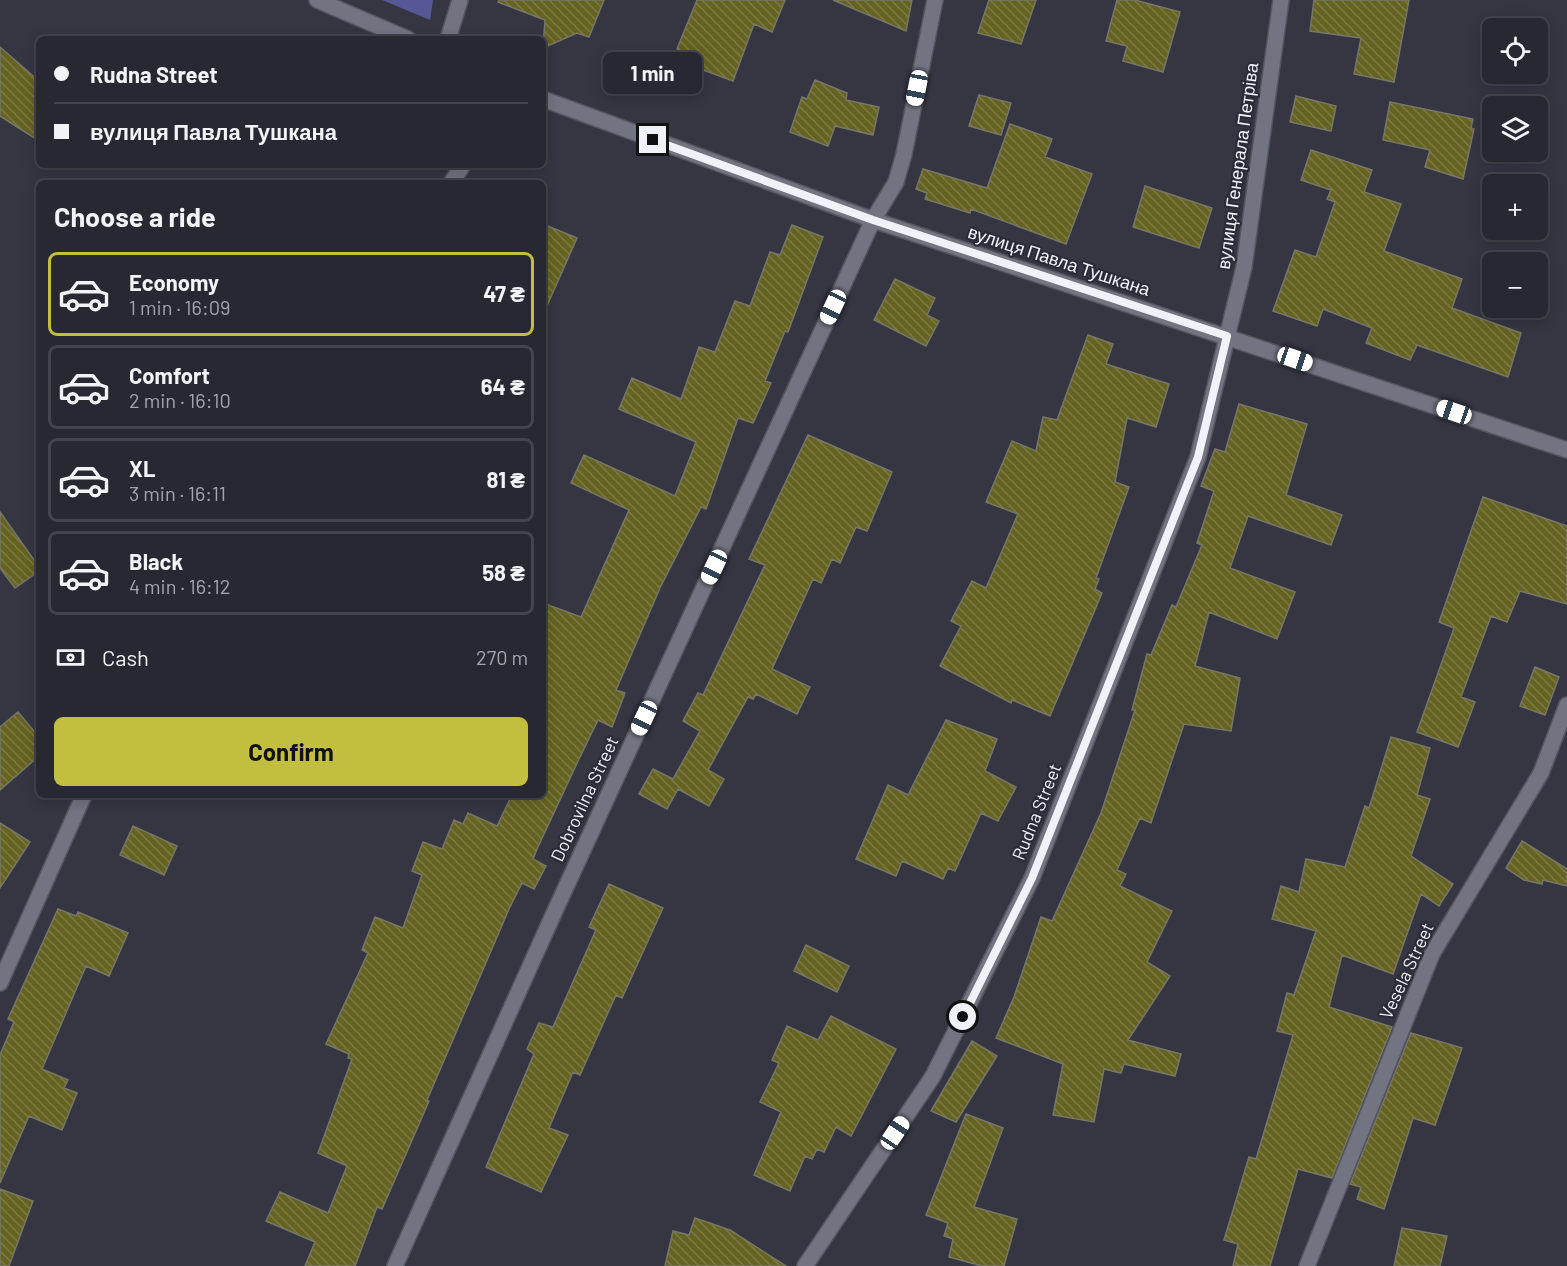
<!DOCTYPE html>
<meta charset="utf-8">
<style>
:root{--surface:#282832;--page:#34343e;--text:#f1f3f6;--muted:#a5a6ac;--line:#44444d;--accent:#c1be40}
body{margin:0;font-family:Barlow,sans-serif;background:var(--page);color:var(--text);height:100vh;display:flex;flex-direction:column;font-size:22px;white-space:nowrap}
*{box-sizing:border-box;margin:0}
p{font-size:20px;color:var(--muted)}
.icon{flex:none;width:33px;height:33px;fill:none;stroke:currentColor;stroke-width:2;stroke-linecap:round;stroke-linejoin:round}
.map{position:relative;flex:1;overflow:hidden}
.drawer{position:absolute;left:36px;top:180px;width:510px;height:618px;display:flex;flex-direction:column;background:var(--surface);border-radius:9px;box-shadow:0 3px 15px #0003,0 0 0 2px var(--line)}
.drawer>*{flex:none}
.top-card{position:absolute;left:36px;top:36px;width:510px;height:132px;border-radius:9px;box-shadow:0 3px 15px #0003,0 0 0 2px var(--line);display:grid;align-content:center;height:132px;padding:0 18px;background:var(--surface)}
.fabs{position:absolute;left:1482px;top:18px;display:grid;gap:12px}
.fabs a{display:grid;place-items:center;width:66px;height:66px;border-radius:9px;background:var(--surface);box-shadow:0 3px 15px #0003,0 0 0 2px var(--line);font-size:30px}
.end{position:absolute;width:27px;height:27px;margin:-14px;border:8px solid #f1f2f9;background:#111;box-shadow:0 0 0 3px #111}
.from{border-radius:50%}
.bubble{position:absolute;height:42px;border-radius:9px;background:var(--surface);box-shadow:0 3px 15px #0003,0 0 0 2px var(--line);font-size:20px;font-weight:700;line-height:42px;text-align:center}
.car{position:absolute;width:18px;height:36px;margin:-18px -9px;border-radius:8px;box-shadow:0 0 4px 2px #0007;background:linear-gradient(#fff 24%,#345 0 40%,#fff 0 76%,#345 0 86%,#fff 0)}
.top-card b{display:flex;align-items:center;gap:21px;height:57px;font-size:22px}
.top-card b+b{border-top:2px solid var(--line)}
.top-card i{width:15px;height:15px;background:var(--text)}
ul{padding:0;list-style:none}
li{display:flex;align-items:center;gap:18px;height:84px;margin:0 12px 9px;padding:0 6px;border:3px solid var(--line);border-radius:9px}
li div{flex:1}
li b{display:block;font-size:22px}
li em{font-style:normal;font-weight:700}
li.on{border-color:var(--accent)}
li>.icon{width:54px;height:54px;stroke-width:1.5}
h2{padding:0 18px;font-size:27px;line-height:72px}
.pay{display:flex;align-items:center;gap:15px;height:66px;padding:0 18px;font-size:22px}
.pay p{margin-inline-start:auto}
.button{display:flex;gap:12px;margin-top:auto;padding:12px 18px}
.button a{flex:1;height:69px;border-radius:9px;background:var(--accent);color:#111;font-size:24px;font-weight:700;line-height:69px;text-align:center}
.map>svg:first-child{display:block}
</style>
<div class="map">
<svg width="1567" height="1266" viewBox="0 0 1567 1266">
<defs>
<pattern id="building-back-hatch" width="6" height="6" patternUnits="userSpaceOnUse" patternTransform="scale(1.5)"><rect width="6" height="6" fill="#656321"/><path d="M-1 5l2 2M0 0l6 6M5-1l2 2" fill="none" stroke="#7c7a42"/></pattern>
</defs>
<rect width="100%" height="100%" fill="#353642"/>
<path fill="#555894" d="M382 0H433L430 20Z"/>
<path fill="url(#building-back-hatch)" stroke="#767669" stroke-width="1.5" d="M499 0H604L589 37 577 33 543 48 545 20 498 2Z
M697 0H785L772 32 754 24 733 81 679 61 683 52 677 49Z
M833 0H912L906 31Z
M989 0H1036L1021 44 978 33Z
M1117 0H1135L1180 12 1163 72 1123 61 1127 46 1106 41Z
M1314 0H1409L1394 82 1354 74 1361 38 1310 31Z
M0 47 39 81V141L0 116Z
M815 80 847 93 846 100 879 107 873 135 835 126 828 146 790 132 802 97 807 99Z
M979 95 1011 103 1001 135 969 126Z
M1296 96 1336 106 1331 131 1290 122Z
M1390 102 1473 119 1471 128 1474 129 1463 179 1425 167 1430 150 1383 140Z
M1010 124 1052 139 1045 157 1092 174 1066 244 971 209 970 213 925 199 927 193 916 189 923 169 987 188Z
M1311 150 1372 170 1364 192 1401 204 1384 251 1462 279 1452 308 1521 333 1508 377 1417 345 1410 360 1366 343 1372 328 1323 309 1317 326 1273 311 1295 250 1316 257 1335 202 1327 199 1331 190 1301 180Z
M1145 186 1212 208 1199 248 1133 227Z
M543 224 577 238 543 315Z
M792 225 823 237 788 332 785 331 765 381 771 383 753 423 738 418 706 509 701 507 660 588 616 690 625 693 612 727 598 720 579 759 537 849 533 859 546 866 534 889 522 883 509 909 427 1100 429 1101 382 1209 377 1207 355 1266H305L315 1242 266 1221 280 1192 328 1213 347 1166 318 1153 352 1059 348 1058 349 1054 326 1044 368 953 362 950 375 917 403 928 422 875 412 871 423 842 442 849 454 820 463 824 468 813 497 826 512 795H543V603L581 617 629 510 571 483 584 455 675 496 696 442 619 409 632 378 681 399 699 347 715 352 735 301 750 306 770 252 780 255Z
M895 279 935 298 927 315 939 321 926 346 874 320Z
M1088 335 1113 344 1106 364 1169 384 1156 427 1127 418 1115 482 1129 487 1096 578 1099 579 1095 589 1102 593 1050 716 1012 700 1011 703 940 666 961 626 951 621 972 581 986 588 1018 514 986 502 1012 441 1036 451 1043 417 1057 420Z
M1239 404 1307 424 1286 495 1342 515 1331 545 1248 516 1230 568 1295 592 1277 639 1209 612 1195 666 1240 678 1231 731 1184 724 1151 823 1140 818 1117 870 1126 874 1120 886 1172 911 1147 962 1170 976 1128 1040 1181 1054 1175 1076 1124 1064 1121 1073 1104 1069 1094 1122 1053 1115 1063 1064 996 1038 1014 997 1041 917 1052 921 1101 813 1135 710H1132L1147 654 1151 655 1172 605 1176 607 1202 545 1197 543 1214 491 1201 486 1215 449 1225 452Z
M808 435 892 472 867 531 856 527 840 563 832 559 821 583 813 579 772 669 810 687 797 714 756 694 753 699 748 697 708 770 724 779 709 806 678 789 667 809 639 794 653 769 673 779 700 731 683 721 698 693 703 695 765 565 749 559Z
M1483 497 1567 526V604L1520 591 1507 622 1491 616 1461 697 1475 702 1458 747 1417 732 1454 628 1439 622Z
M0 512 39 567V571L15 588 0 568Z
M1535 667 1559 677 1545 715 1520 706Z
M18 712 39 737V756L0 790V727Z
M946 720 997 739 985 771 1016 787 998 821 981 813 955 871 948 868 943 879 902 861 896 876 856 859 888 785 908 795Z
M1391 737 1430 748 1417 795 1430 799 1411 856 1453 884 1439 906 1421 894 1393 974 1342 955 1329 1007 1392 1027 1332 1178 1298 1169 1270 1266H1233L1238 1244 1224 1240 1249 1157 1256 1159 1293 1035 1277 1031 1287 993 1294 995 1316 931 1272 919 1281 886 1299 892 1306 859 1345 867 1365 806 1369 808Z
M0 823 30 842 0 888Z
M133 826 177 846 164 875 120 855Z
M1522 841 1567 869V886L1543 880 1542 884 1524 880 1506 868Z
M609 884 663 908 622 998 616 995 580 1075 573 1072 549 1128 568 1135 541 1192 486 1167 534 1054 527 1049 539 1023 553 1027 596 930 589 927Z
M58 909 76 916 78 912 128 933 109 976 86 966 42 1069 68 1080 64 1088 77 1093 62 1130 29 1116 0 1183V1055L14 1022 8 1019Z
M806 945 849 966 837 992 794 971Z
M831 1016 896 1049 851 1136 836 1127 824 1152 817 1149 812 1159 805 1156 790 1191 754 1175 781 1112 760 1102 779 1063 772 1060 787 1026 818 1040Z
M1411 1033 1462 1048 1435 1125 1413 1118 1384 1209 1357 1199 1361 1187 1350 1184Z
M972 1041 997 1056 956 1122 931 1111Z
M966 1114 1003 1128 974 1207 1017 1219 1004 1266H982L949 1257 953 1239 944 1236 948 1223 926 1215Z
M0 1189 33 1201 9 1266H0Z
M695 1218 730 1230 786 1266H665L673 1231 689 1235Z
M1402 1228 1447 1236 1440 1266H1394Z"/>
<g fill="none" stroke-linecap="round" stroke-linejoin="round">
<g stroke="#54555e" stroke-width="18">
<path id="minor" d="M317 0 408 39
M448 39 460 0
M543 99 873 220 1567 450
M451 183 463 165
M0 983 84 795
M395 1266 554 913 873 220 896 182 904 154 935 0
M805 1266 933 1076 1032 878 1198 457 1244 267 1281 0
M1307 1266 1432 954 1541 773 1567 705"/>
</g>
<use href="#minor" stroke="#737482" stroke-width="15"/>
</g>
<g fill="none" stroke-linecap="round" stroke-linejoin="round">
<path stroke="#f1f2f9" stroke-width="8" d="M653 140 873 220 1227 336 1198 457 1032 878 963 1017"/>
</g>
<g text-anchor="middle" stroke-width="4.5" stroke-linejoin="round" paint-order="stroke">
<g font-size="18" fill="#f1f2f9" stroke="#2b2c37">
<text transform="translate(1238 166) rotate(-82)" y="6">вулиця Генерала Петріва</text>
<text transform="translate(1059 261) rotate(18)" y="6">вулиця Павла Тушкана</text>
<text transform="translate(585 799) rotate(-65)" y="6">Dobrovilna Street</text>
<text transform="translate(1037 812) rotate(-68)" y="6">Rudna Street</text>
<text transform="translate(1407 971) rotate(-65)" y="6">Vesela Street</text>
</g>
</g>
</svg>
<div class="fabs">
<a><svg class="icon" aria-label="locate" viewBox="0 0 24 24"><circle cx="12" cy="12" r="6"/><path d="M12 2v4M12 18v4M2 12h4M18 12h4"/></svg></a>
<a><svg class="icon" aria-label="layers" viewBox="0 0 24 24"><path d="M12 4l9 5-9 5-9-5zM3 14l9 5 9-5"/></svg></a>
<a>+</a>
<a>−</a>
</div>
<i class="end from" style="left:963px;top:1017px"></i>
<i class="end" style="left:653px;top:140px"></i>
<div class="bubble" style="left:603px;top:52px;width:99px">1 min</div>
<i class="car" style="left:917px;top:88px;rotate:191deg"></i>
<i class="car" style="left:833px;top:307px;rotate:205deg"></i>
<i class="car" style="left:1295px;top:359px;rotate:109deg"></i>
<i class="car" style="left:1454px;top:412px;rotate:289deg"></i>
<i class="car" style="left:714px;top:567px;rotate:205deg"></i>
<i class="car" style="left:644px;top:718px;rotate:205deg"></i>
<i class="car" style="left:895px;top:1133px;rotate:34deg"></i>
<div class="top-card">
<b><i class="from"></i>Rudna Street</b>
<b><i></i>вулиця Павла Тушкана</b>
</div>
<section class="drawer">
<h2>Choose a ride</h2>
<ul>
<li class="on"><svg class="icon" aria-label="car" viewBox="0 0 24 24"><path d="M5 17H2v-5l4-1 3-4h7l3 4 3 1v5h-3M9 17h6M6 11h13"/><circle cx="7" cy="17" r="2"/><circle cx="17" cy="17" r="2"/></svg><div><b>Economy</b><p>1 min · 16:09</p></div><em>47 ₴</em></li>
<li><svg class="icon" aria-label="car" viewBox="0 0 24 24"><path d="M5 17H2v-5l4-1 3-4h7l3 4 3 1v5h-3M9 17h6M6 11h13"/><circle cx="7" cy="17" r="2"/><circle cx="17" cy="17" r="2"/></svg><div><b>Comfort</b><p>2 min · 16:10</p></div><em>64 ₴</em></li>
<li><svg class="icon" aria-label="car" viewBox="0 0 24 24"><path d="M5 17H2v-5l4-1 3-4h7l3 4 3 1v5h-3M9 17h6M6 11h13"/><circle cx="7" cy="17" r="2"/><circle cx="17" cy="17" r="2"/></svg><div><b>XL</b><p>3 min · 16:11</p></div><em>81 ₴</em></li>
<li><svg class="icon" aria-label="car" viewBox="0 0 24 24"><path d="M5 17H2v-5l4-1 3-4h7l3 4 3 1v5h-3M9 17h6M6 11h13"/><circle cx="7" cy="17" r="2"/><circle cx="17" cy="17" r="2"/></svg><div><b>Black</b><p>4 min · 16:12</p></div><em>58 ₴</em></li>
</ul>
<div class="pay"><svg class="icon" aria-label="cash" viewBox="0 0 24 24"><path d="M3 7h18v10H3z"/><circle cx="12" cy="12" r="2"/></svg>Cash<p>270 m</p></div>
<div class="button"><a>Confirm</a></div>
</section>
</div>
